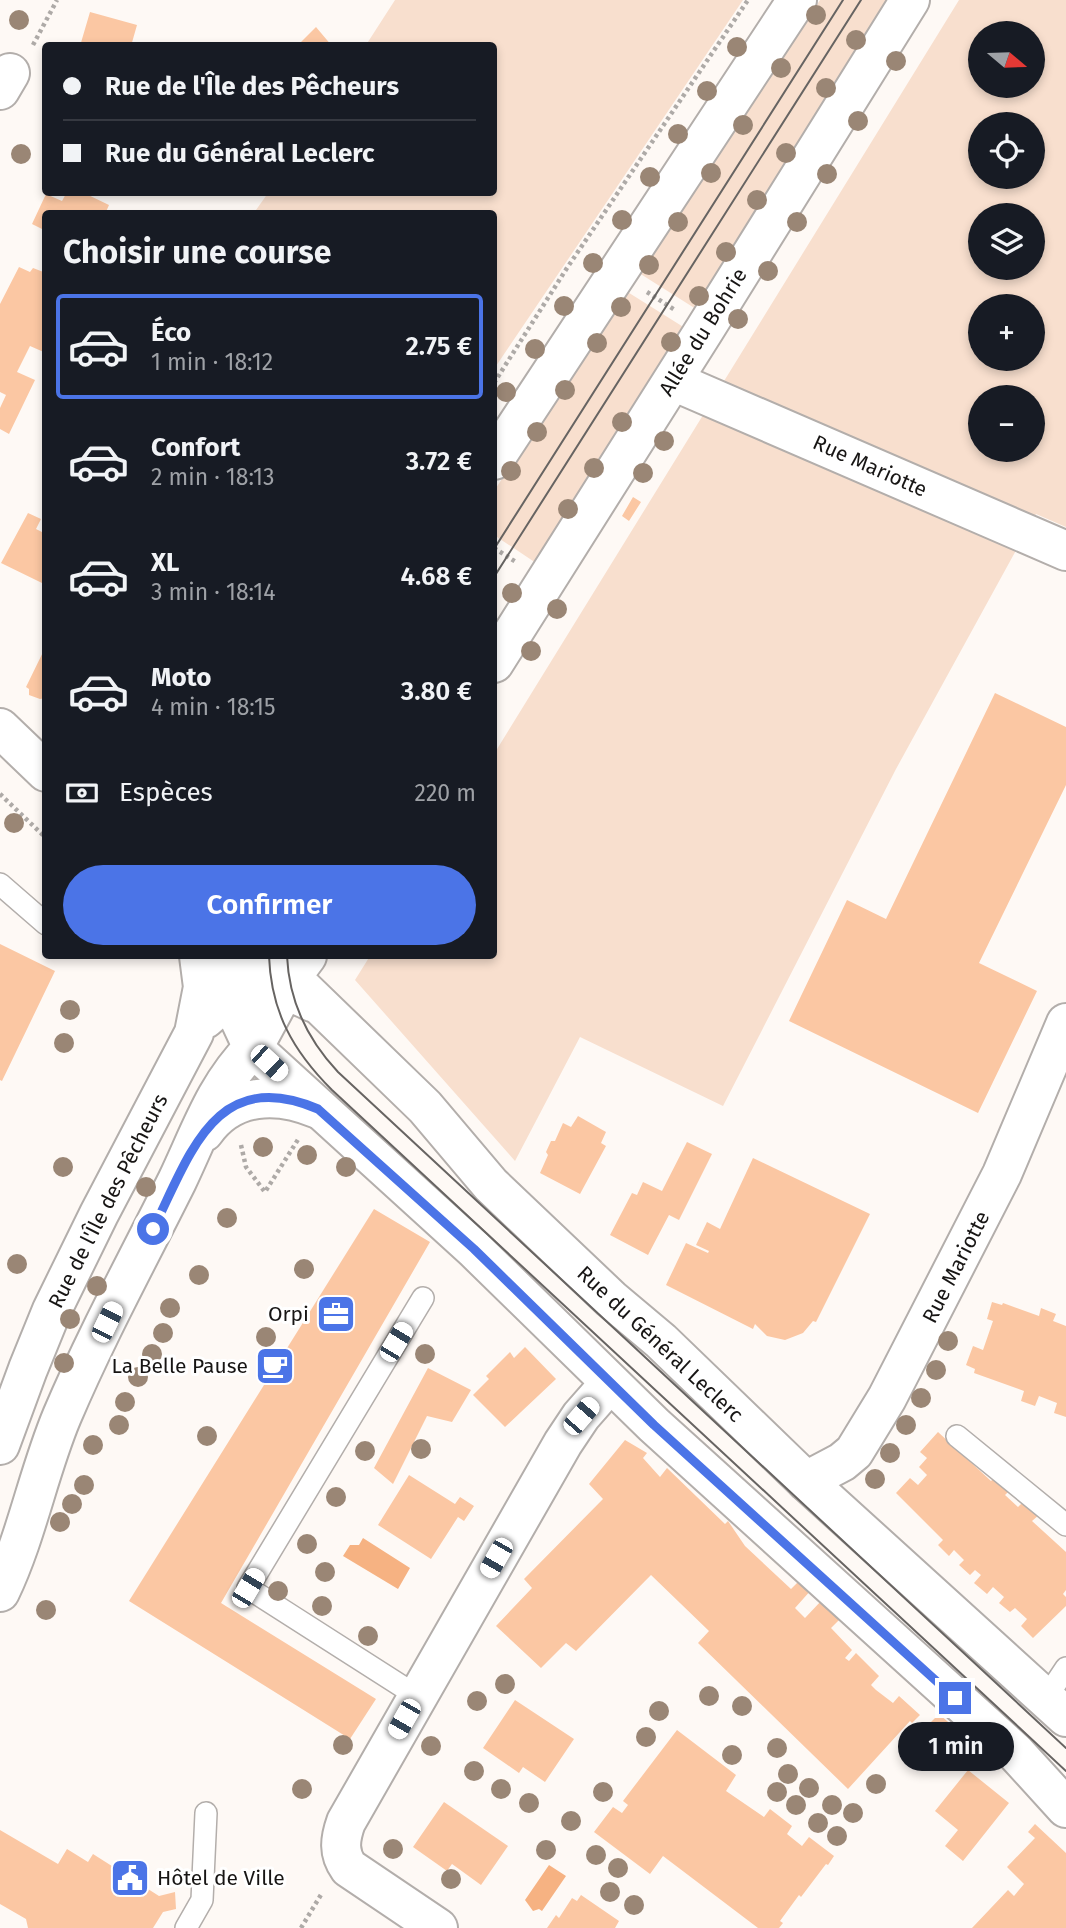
<!DOCTYPE html>
<html lang="fr">
<meta charset="utf-8">
<style>
:root{--surface:#171b24;--page:#242831;--text:#f1f3f6;--muted:#9ea1a6;--line:#363941;--accent:#4b74e7}
body{margin:0;font-family:"Fira Sans",sans-serif;background:var(--page);color:var(--text);height:100vh;display:flex;flex-direction:column;font-size:26px;white-space:nowrap}
*{box-sizing:border-box;margin:0}
p{font-size:23px;color:var(--muted)}
.icon{flex:none;width:38px;height:38px;fill:none;stroke:currentColor;stroke-width:2;stroke-linecap:round;stroke-linejoin:round}
.map{position:relative;flex:1;overflow:hidden}
.details{position:absolute;left:42px;top:210px;width:455px;height:749px;display:flex;flex-direction:column;background:var(--surface);border-radius:7px;box-shadow:0 4px 10px #0003}
.details>*{flex:none}
.banner{position:absolute;left:42px;top:42px;width:455px;height:154px;border-radius:7px;box-shadow:0 4px 10px #0003;display:grid;align-content:center;height:154px;padding:0 21px;background:var(--surface)}
.needle{width:46px;rotate:109deg}
.tools{position:absolute;left:968px;top:21px;display:grid;gap:14px}
.tools a{display:grid;place-items:center;width:77px;height:77px;border-radius:50%;background:var(--surface);box-shadow:0 4px 10px #0003;font-size:35px}
.end{position:absolute;width:32px;height:32px;margin:-16px;border:9px solid #4b74e7;background:#fff;box-shadow:0 0 0 4px #fff}
.from{border-radius:50%}
.bubble{position:absolute;height:49px;border-radius:24px;background:var(--surface);box-shadow:0 4px 10px #0003;font-size:23px;font-weight:600;line-height:49px;text-align:center}
.car{position:absolute;width:21px;height:42px;margin:-21px -10px;border-radius:9px;box-shadow:0 0 5px 2px #0007;background:linear-gradient(#fff 24%,#345 0 40%,#fff 0 76%,#345 0 86%,#fff 0)}
.banner b{display:flex;align-items:center;gap:24px;height:66px;font-size:26px}
.banner b+b{border-top:2px solid var(--line)}
.banner i{width:18px;height:18px;background:var(--text)}
ul{padding:0;list-style:none}
li{display:flex;align-items:center;gap:21px;height:105px;margin:0 14px 10px;padding:0 7px;border:4px solid transparent;border-radius:7px}
li div{flex:1}
li b{display:block;font-size:26px}
li em{font-style:normal;font-weight:600}
li.on{border-color:var(--accent)}
li>.icon{width:63px;height:63px;stroke-width:1.5}
h2{padding:0 21px;font-size:32px;line-height:84px}
.pay{display:flex;align-items:center;gap:18px;height:77px;padding:0 21px;font-size:26px}
.pay p{margin-inline-start:auto}
.action{display:flex;gap:14px;margin-top:auto;padding:14px 21px}
.action a{flex:1;height:80px;border-radius:42px;background:var(--accent);color:#fff;font-size:28px;font-weight:600;line-height:80px;text-align:center}
.map>svg:first-child{display:block}
</style>
<div class="map">
<svg width="1066" height="1928" viewBox="0 0 1066 1928">
<rect width="100%" height="100%" fill="#fef9f5"/>
<path fill="#f8dfce" fill-rule="evenodd" d="M395 0H743L494 369V214H258L256 210 268 193 494 192V46L366 45Z
M820 0H887L696 309 639 273Z
M959 0H1066V527L1036 514 896 769 723 1106 580 1037 515 1161 355 980 370 956H494V754ZM980 33H1032V86H980ZM980 124H1032V177H980ZM980 215H1032V268H980ZM980 306H1032V359H980ZM980 397H1032V450H980Z
M626 291 685 328 539 565 494 535V491Z"/>
<path fill="#f6b282" d="M363 1538 410 1568 398 1589 343 1556 350 1545H359Z
M549 1865 566 1876 542 1911 539 1909 533 1911 525 1900Z"/>
<path fill="#fbc7a3" d="M90 12 137 25 131 46H80Z
M316 27 332 46H297Z
M67 192H82L109 205 105 214H46V231L32 224 46 194 62 201Z
M19 267 30 272 33 268 46 273V353L30 346 17 372 35 380 9 434 0 429V408L6 395 0 392V304Z
M633 497 641 502 629 521 622 516Z
M28 513 41 519 36 529 46 534V575L42 583 1 563Z
M46 646V698L40 699 29 695V689L26 687Z
M995 693 1066 727V785L979 963 1037 991 978 1113 789 1021 847 900 886 919Z
M0 944 55 971 2 1081 0 1080Z
M578 1116 606 1132 601 1143 606 1146 580 1194 540 1173 548 1155 546 1152 551 1141H555L563 1123 571 1127Z
M687 1142 712 1154 679 1220 669 1215 648 1255 610 1235 632 1193 637 1195 643 1182 662 1191Z
M753 1158 870 1214 816 1322 813 1321 803 1333 785 1340 767 1336 755 1324 753 1329 666 1285 686 1243 708 1253 709 1251 696 1245 707 1222 720 1229Z
M374 1209 430 1242 221 1603 376 1699 350 1739 129 1601Z
M992 1302 1002 1305 1003 1303 1039 1316 1041 1308 1056 1314 1053 1321 1066 1326V1417L1054 1413 1057 1403 1039 1396 1035 1406 1021 1401 1024 1391 974 1373 975 1369 966 1365 973 1346 983 1350 993 1321 987 1319Z
M525 1347 556 1379 505 1427 473 1395 489 1379 486 1376 510 1352 514 1358Z
M428 1368 471 1390 452 1422 427 1416 393 1484 374 1468Z
M938 1432 991 1481 998 1474 1012 1488 1005 1495 1018 1507 1025 1500 1040 1514 1032 1521 1066 1552V1590L1063 1594 1066 1597V1606L1033 1638 1021 1626 1027 1619 1015 1608 1010 1612 999 1603 1004 1597 993 1587 987 1594 974 1583 981 1575 975 1570 970 1575 959 1565 964 1560 954 1550 949 1556 938 1545 943 1540 896 1493 910 1478 918 1485 927 1475 919 1467 927 1458 920 1452Z
M625 1440 647 1453 643 1458 660 1477 667 1468 725 1524 728 1521 745 1546 791 1589 801 1579 812 1589 795 1608 805 1618 822 1600 841 1618 831 1628 852 1650 845 1658 849 1661 856 1653 879 1676 871 1685 876 1690 893 1703 899 1696 920 1715 912 1723 910 1721 848 1789 698 1643 709 1631 651 1575 576 1651 566 1643 541 1668 496 1626 532 1588 524 1579 603 1499 589 1484Z
M409 1475 455 1504 460 1497 474 1506 464 1521 458 1517 431 1559 378 1525Z
M515 1700 574 1739 545 1782 523 1767 519 1773 483 1748Z
M939 1714 955 1728 922 1771 899 1754Z
M677 1730 736 1775 726 1791 764 1817 770 1809 792 1826 787 1834 802 1846 809 1837 834 1856 828 1865 826 1864 801 1897 799 1895 780 1921 783 1923 779 1928H758L663 1856 650 1874 594 1832 613 1807 622 1813 628 1805 623 1801Z
M968 1770 1009 1803 963 1861 945 1846 958 1830 935 1811Z
M444 1802 508 1846 481 1885 452 1864 447 1871 413 1847Z
M1035 1824 1066 1853V1928H972L1008 1890 1014 1896 1024 1884 1007 1867 1035 1838 1028 1832Z
M0 1830 58 1864 67 1849 88 1862 93 1854 159 1896 175 1892 176 1909 163 1912 153 1928H28L26 1919 0 1904Z
M581 1895 619 1921 615 1928H547L556 1915 559 1918 572 1898 577 1901Z"/>
<g fill="none" stroke-linecap="round" stroke-linejoin="round">
<g stroke="#b3aeab" stroke-width="24">
<path id="lane" d="M0 884 46 924
M957 1436 1066 1525
M417 1696 248 1588 423 1298
M1046 1698 1066 1668
M186 1928 202 1900 206 1813"/>
</g>
<g stroke="#b3aeab" stroke-width="42">
<path id="street" d="M0 90 10 73
M673 381 1066 551
M245 956 251 990 250 1014
M205 1019C240 987 269 979 312 1002
M204 1132C232 1092 278 1092 318 1109
M0 1445 28 1369 52 1310 99 1214 194 1033 203 987 199 956
M806 1481 842 1462 854 1452 887 1398 1002 1174 1066 1023
M0 1592C27 1536 38 1473 62 1416 96 1336 138 1259 177 1181 200 1133 215 1086 253 1048
M438 1928 349 1868C338 1853 340 1839 346 1822L563 1443 581 1416 610 1383"/>
</g>
<g stroke="#b3aeab" stroke-width="42">
<path id="secondary" d="M494 460 797 0
M494 663 705 329 910 0
M0 728 46 772
M210 956 253 1048 474 1249 654 1425 1015 1752 1066 1808
M269 956 425 1107 491 1185 611 1299 661 1341 806 1481 1066 1717
M253 1048 292 976 307 956"/>
</g>
<path stroke="#aeaaa7" stroke-width="4.5" stroke-dasharray="3.5 3.5" stroke-linecap="butt" d="M33 45 57 0
M647 292 675 310
M494 383 567 268 748 0
M494 548 516 562
M0 794 46 838
M241 1145 246 1167 265 1192 299 1138
M301 1928 322 1893"/>
<use href="#lane" stroke="#fff" stroke-width="21"/>
<use href="#street" stroke="#fff" stroke-width="38"/>
<use href="#secondary" stroke="#fff" stroke-width="38"/>
<path stroke="#676462" stroke-width="2" d="M494 549 843 0
M494 577 861 0
M269 956C271 1012 293 1051 332 1090L1066 1771
M287 956C289 1001 307 1039 338 1072L1066 1748"/>
</g>
<g fill="#9a8675">
<circle cx="816" cy="15" r="10"/>
<circle cx="19" cy="20" r="10"/>
<circle cx="856" cy="40" r="10"/>
<circle cx="737" cy="47" r="10"/>
<circle cx="896" cy="61" r="10"/>
<circle cx="781" cy="68" r="10"/>
<circle cx="826" cy="88" r="10"/>
<circle cx="707" cy="91" r="10"/>
<circle cx="858" cy="121" r="10"/>
<circle cx="743" cy="125" r="10"/>
<circle cx="678" cy="134" r="10"/>
<circle cx="786" cy="153" r="10"/>
<circle cx="21" cy="154" r="10"/>
<circle cx="711" cy="173" r="10"/>
<circle cx="827" cy="174" r="10"/>
<circle cx="650" cy="177" r="10"/>
<circle cx="757" cy="200" r="10"/>
<circle cx="622" cy="220" r="10"/>
<circle cx="678" cy="222" r="10"/>
<circle cx="797" cy="222" r="10"/>
<circle cx="726" cy="252" r="10"/>
<circle cx="593" cy="263" r="10"/>
<circle cx="649" cy="265" r="10"/>
<circle cx="768" cy="271" r="10"/>
<circle cx="699" cy="296" r="10"/>
<circle cx="564" cy="306" r="10"/>
<circle cx="621" cy="307" r="10"/>
<circle cx="738" cy="319" r="10"/>
<circle cx="671" cy="342" r="10"/>
<circle cx="597" cy="343" r="10"/>
<circle cx="535" cy="349" r="10"/>
<circle cx="565" cy="390" r="10"/>
<circle cx="506" cy="392" r="10"/>
<circle cx="622" cy="422" r="10"/>
<circle cx="537" cy="432" r="10"/>
<circle cx="664" cy="441" r="10"/>
<circle cx="594" cy="468" r="10"/>
<circle cx="511" cy="471" r="10"/>
<circle cx="643" cy="473" r="10"/>
<circle cx="568" cy="509" r="10"/>
<circle cx="512" cy="593" r="10"/>
<circle cx="557" cy="609" r="10"/>
<circle cx="531" cy="651" r="10"/>
<circle cx="14" cy="823" r="10"/>
<circle cx="70" cy="1010" r="10"/>
<circle cx="64" cy="1043" r="10"/>
<circle cx="263" cy="1147" r="10"/>
<circle cx="307" cy="1155" r="10"/>
<circle cx="63" cy="1167" r="10"/>
<circle cx="346" cy="1167" r="10"/>
<circle cx="146" cy="1187" r="10"/>
<circle cx="227" cy="1218" r="10"/>
<circle cx="17" cy="1264" r="10"/>
<circle cx="304" cy="1269" r="10"/>
<circle cx="199" cy="1275" r="10"/>
<circle cx="97" cy="1286" r="10"/>
<circle cx="170" cy="1308" r="10"/>
<circle cx="70" cy="1319" r="10"/>
<circle cx="163" cy="1333" r="10"/>
<circle cx="266" cy="1337" r="10"/>
<circle cx="948" cy="1341" r="10"/>
<circle cx="152" cy="1354" r="10"/>
<circle cx="425" cy="1354" r="10"/>
<circle cx="64" cy="1363" r="10"/>
<circle cx="936" cy="1370" r="10"/>
<circle cx="138" cy="1377" r="10"/>
<circle cx="921" cy="1398" r="10"/>
<circle cx="125" cy="1402" r="10"/>
<circle cx="119" cy="1425" r="10"/>
<circle cx="906" cy="1425" r="10"/>
<circle cx="207" cy="1436" r="10"/>
<circle cx="93" cy="1445" r="10"/>
<circle cx="421" cy="1449" r="10"/>
<circle cx="365" cy="1451" r="10"/>
<circle cx="890" cy="1453" r="10"/>
<circle cx="875" cy="1479" r="10"/>
<circle cx="84" cy="1485" r="10"/>
<circle cx="336" cy="1497" r="10"/>
<circle cx="72" cy="1504" r="10"/>
<circle cx="60" cy="1522" r="10"/>
<circle cx="307" cy="1544" r="10"/>
<circle cx="325" cy="1572" r="10"/>
<circle cx="278" cy="1591" r="10"/>
<circle cx="322" cy="1606" r="10"/>
<circle cx="46" cy="1610" r="10"/>
<circle cx="368" cy="1636" r="10"/>
<circle cx="505" cy="1684" r="10"/>
<circle cx="709" cy="1696" r="10"/>
<circle cx="477" cy="1701" r="10"/>
<circle cx="742" cy="1706" r="10"/>
<circle cx="659" cy="1711" r="10"/>
<circle cx="646" cy="1737" r="10"/>
<circle cx="343" cy="1745" r="10"/>
<circle cx="431" cy="1746" r="10"/>
<circle cx="777" cy="1748" r="10"/>
<circle cx="732" cy="1755" r="10"/>
<circle cx="474" cy="1771" r="10"/>
<circle cx="788" cy="1774" r="10"/>
<circle cx="876" cy="1784" r="10"/>
<circle cx="809" cy="1788" r="10"/>
<circle cx="302" cy="1789" r="10"/>
<circle cx="501" cy="1789" r="10"/>
<circle cx="603" cy="1792" r="10"/>
<circle cx="777" cy="1792" r="10"/>
<circle cx="529" cy="1803" r="10"/>
<circle cx="796" cy="1805" r="10"/>
<circle cx="832" cy="1805" r="10"/>
<circle cx="853" cy="1813" r="10"/>
<circle cx="571" cy="1821" r="10"/>
<circle cx="818" cy="1823" r="10"/>
<circle cx="837" cy="1836" r="10"/>
<circle cx="393" cy="1849" r="10"/>
<circle cx="546" cy="1850" r="10"/>
<circle cx="596" cy="1855" r="10"/>
<circle cx="618" cy="1868" r="10"/>
<circle cx="451" cy="1879" r="10"/>
<circle cx="610" cy="1892" r="10"/>
<circle cx="634" cy="1905" r="10"/>
</g>
<g fill="none" stroke-linecap="round" stroke-linejoin="round">
<path stroke="#4b74e7" stroke-width="9" d="M153 1229C190 1155 215 1065 318 1109L474 1249 654 1425 955 1698"/>
</g>
<defs>
<g id="office-square" transform="scale(2.0125)"><rect x="-9" y="-9" width="18" height="18" rx="4" fill="#4b74e7" stroke="#fff"/><path d="M-6-3h4V-5.5h4V-3h4V5H-6ZM-1-4.5V-3h2v-1.5ZM-6 0V1H6V0Z" fill="#fff"/></g>
<g id="cafe-square" transform="scale(2.0125)"><rect x="-9" y="-9" width="18" height="18" rx="4" fill="#4b74e7" stroke="#fff"/><path d="M-5.5-4.5H6V0H3Q3 3.5 0 3.5H-2.5Q-5.5 3.5-5.5 0ZM3-3.2v2h1.7v-2ZM-6 4.5H4V6H-6Z" fill="#fff"/></g>
<g id="civic-square" transform="scale(2.0125)"><rect x="-9" y="-9" width="18" height="18" rx="4" fill="#4b74e7" stroke="#fff"/><path d="M-.6-6.5H3V-4.5H.6V-3L4-1V1h2V6H-6V1h2V-1L-.6-3ZM-1.2 2.5V6h2.4V2.5Z" fill="#fff"/></g>
</defs>
<g fill-rule="evenodd">
<use href="#office-square" x="336" y="1314"/>
<use href="#cafe-square" x="275" y="1366"/>
<use href="#civic-square" x="130" y="1878"/>
</g>
<g text-anchor="middle" stroke-width="6" stroke-linejoin="round" paint-order="stroke">
<g font-size="21" fill="#171514" stroke="#fff">
<text transform="translate(703 332) rotate(-58)" y="7">Allée du Bohrie</text>
<text transform="translate(870 466) rotate(24)" y="7">Rue Mariotte</text>
<text transform="translate(108 1201) rotate(-63)" y="7">Rue de l'Île des Pêcheurs</text>
<text transform="translate(956 1267) rotate(-63)" y="7">Rue Mariotte</text>
<text transform="translate(660 1344) rotate(43)" y="7">Rue du Général Leclerc</text>
</g>
<g font-size="21" fill="#171514" stroke="#fff" text-anchor="end">
<text x="309" y="1321">Orpi</text>
<text x="248" y="1373">La Belle Pause</text>
<text x="157" y="1885" text-anchor="start">Hôtel de Ville</text>
</g>
</g>
</svg>
<div class="tools">
<a><svg class="needle" viewBox="-14 -14 28 28"><path d="M0-13l5 13h-10z" fill="#e53935"/><path d="M0 13l5-13h-10z" fill="#9ea1a6"/></svg></a>
<a><svg class="icon" aria-label="locate" viewBox="0 0 24 24"><circle cx="12" cy="12" r="6"/><path d="M12 2v4M12 18v4M2 12h4M18 12h4"/></svg></a>
<a><svg class="icon" aria-label="layers" viewBox="0 0 24 24"><path d="M12 4l9 5-9 5-9-5zM3 14l9 5 9-5"/></svg></a>
<a>+</a>
<a>−</a>
</div>
<i class="end from" style="left:153px;top:1229px"></i>
<i class="end" style="left:955px;top:1698px"></i>
<div class="bubble" style="left:898px;top:1722px;width:116px">1 min</div>
<i class="car" style="left:269px;top:1063px;rotate:133deg"></i>
<i class="car" style="left:107px;top:1322px;rotate:26deg"></i>
<i class="car" style="left:396px;top:1342px;rotate:31deg"></i>
<i class="car" style="left:581px;top:1416px;rotate:41deg"></i>
<i class="car" style="left:496px;top:1558px;rotate:210deg"></i>
<i class="car" style="left:248px;top:1588px;rotate:31deg"></i>
<i class="car" style="left:404px;top:1719px;rotate:210deg"></i>
<div class="banner">
<b><i class="from"></i>Rue de l'Île des Pêcheurs</b>
<b><i></i>Rue du Général Leclerc</b>
</div>
<section class="details">
<h2>Choisir une course</h2>
<ul>
<li class="on"><svg class="icon" aria-label="car" viewBox="0 0 24 24"><path d="M5 17H2v-5l4-1 3-4h7l3 4 3 1v5h-3M9 17h6M6 11h13"/><circle cx="7" cy="17" r="2"/><circle cx="17" cy="17" r="2"/></svg><div><b>Éco</b><p>1 min · 18:12</p></div><em>2.75 €</em></li>
<li><svg class="icon" aria-label="car" viewBox="0 0 24 24"><path d="M5 17H2v-5l4-1 3-4h7l3 4 3 1v5h-3M9 17h6M6 11h13"/><circle cx="7" cy="17" r="2"/><circle cx="17" cy="17" r="2"/></svg><div><b>Confort</b><p>2 min · 18:13</p></div><em>3.72 €</em></li>
<li><svg class="icon" aria-label="car" viewBox="0 0 24 24"><path d="M5 17H2v-5l4-1 3-4h7l3 4 3 1v5h-3M9 17h6M6 11h13"/><circle cx="7" cy="17" r="2"/><circle cx="17" cy="17" r="2"/></svg><div><b>XL</b><p>3 min · 18:14</p></div><em>4.68 €</em></li>
<li><svg class="icon" aria-label="car" viewBox="0 0 24 24"><path d="M5 17H2v-5l4-1 3-4h7l3 4 3 1v5h-3M9 17h6M6 11h13"/><circle cx="7" cy="17" r="2"/><circle cx="17" cy="17" r="2"/></svg><div><b>Moto</b><p>4 min · 18:15</p></div><em>3.80 €</em></li>
</ul>
<div class="pay"><svg class="icon" aria-label="cash" viewBox="0 0 24 24"><path d="M3 7h18v10H3z"/><circle cx="12" cy="12" r="2"/></svg>Espèces<p>220 m</p></div>
<div class="action"><a>Confirmer</a></div>
</section>
</div>
